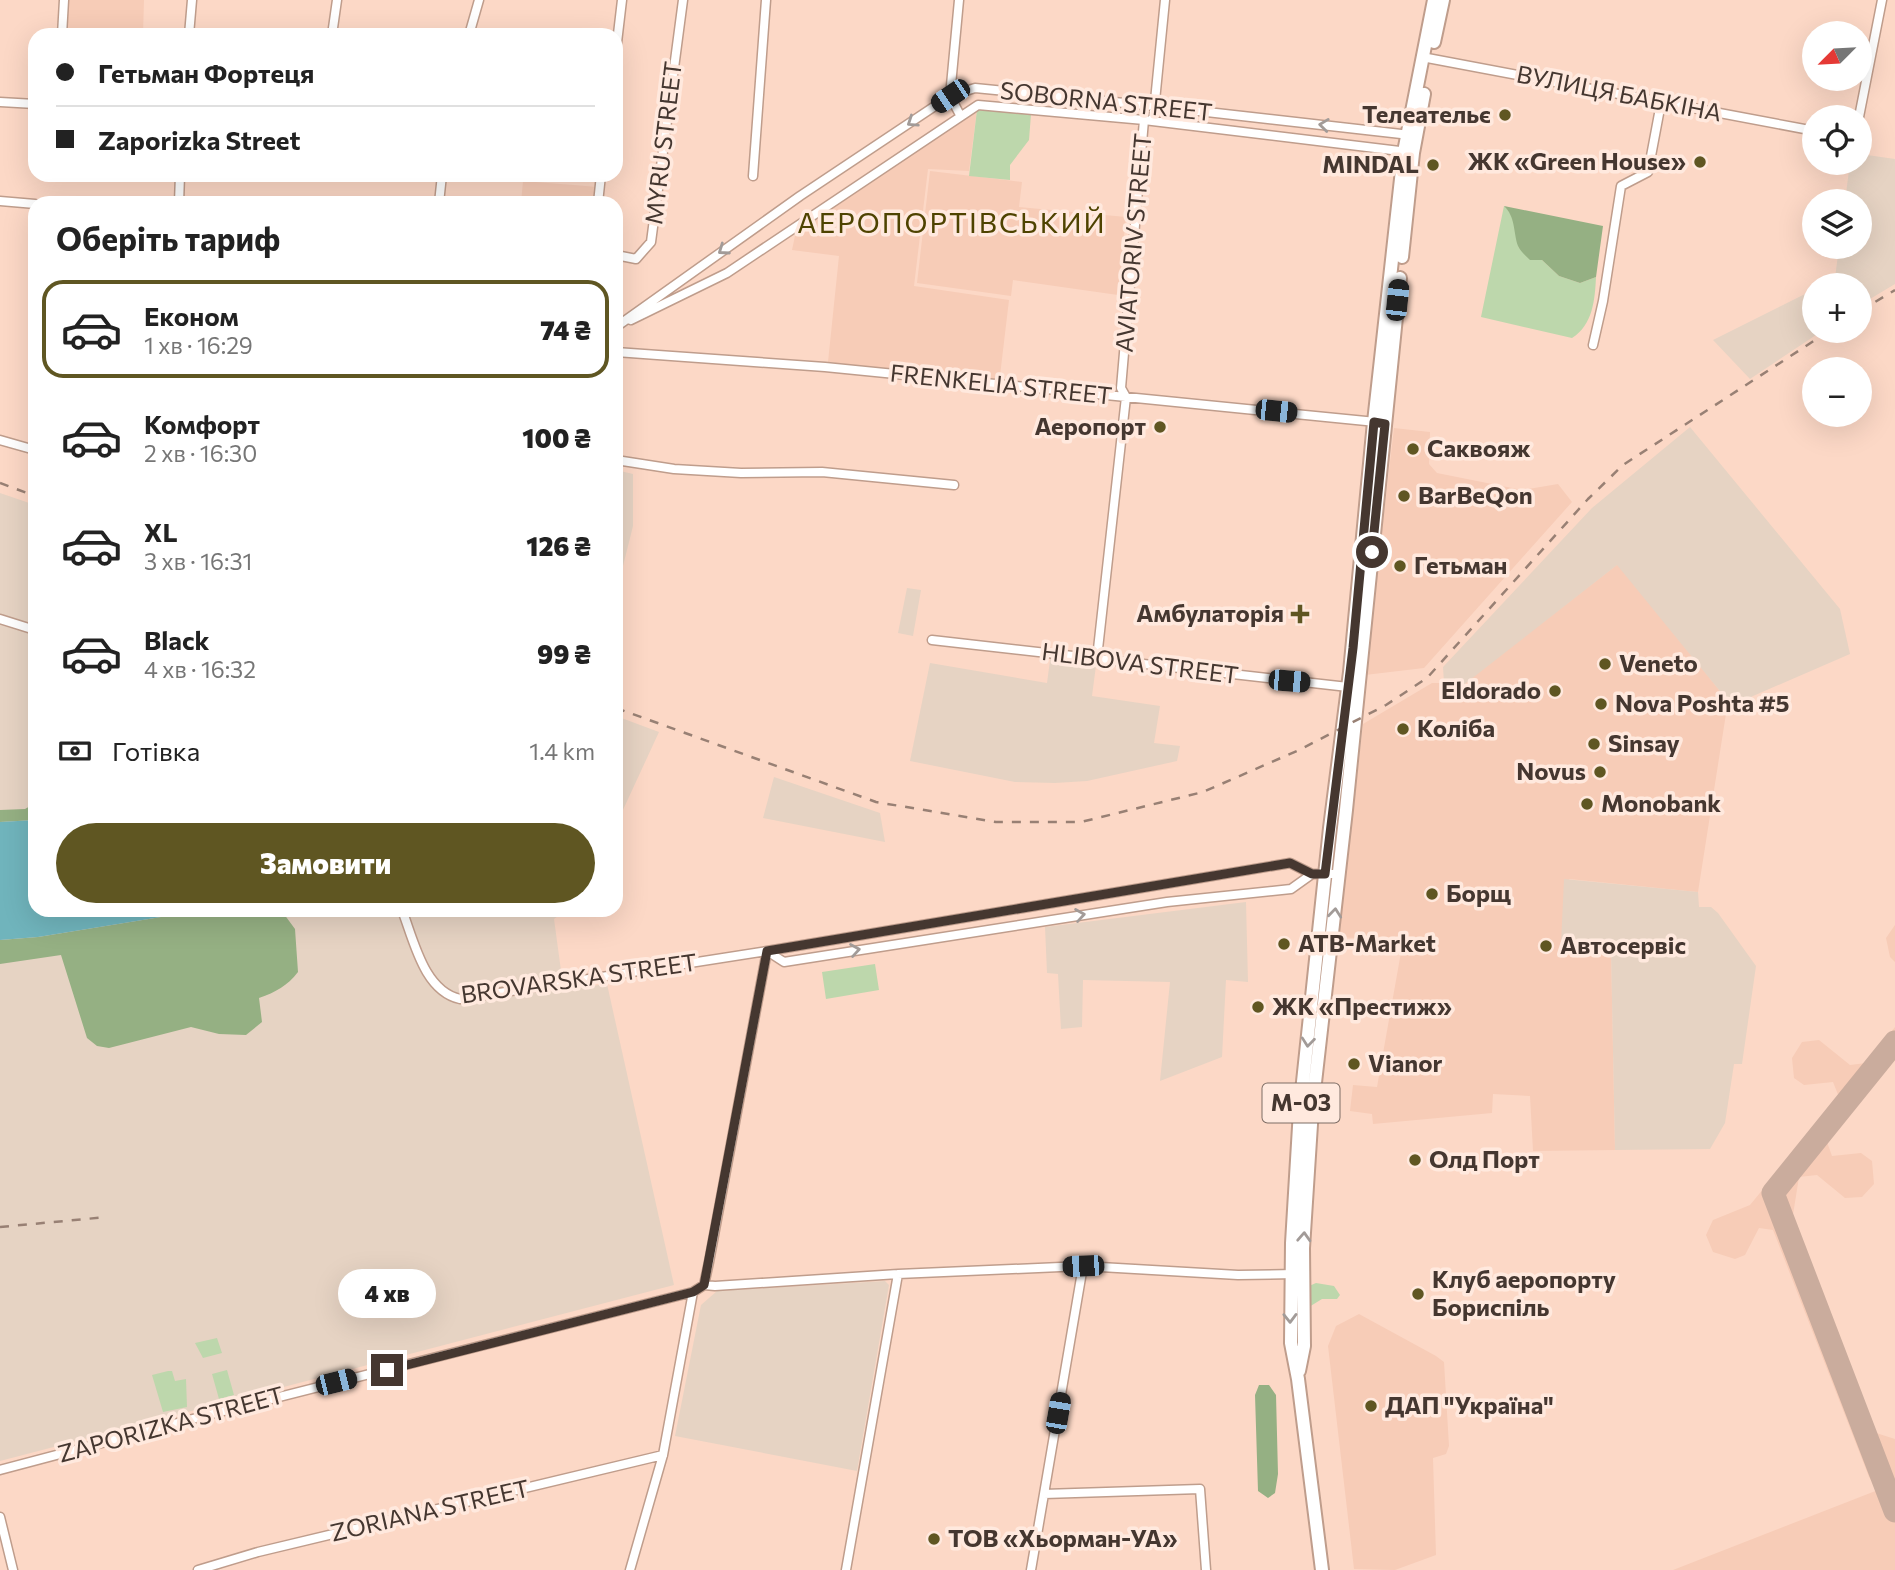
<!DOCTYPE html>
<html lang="uk">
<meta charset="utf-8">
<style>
:root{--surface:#fff;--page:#f6f6f6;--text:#222;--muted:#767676;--line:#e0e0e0;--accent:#5f5622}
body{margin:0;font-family:Commissioner,sans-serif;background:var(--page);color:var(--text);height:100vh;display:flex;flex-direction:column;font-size:26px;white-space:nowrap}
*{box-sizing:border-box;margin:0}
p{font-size:23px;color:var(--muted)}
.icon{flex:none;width:38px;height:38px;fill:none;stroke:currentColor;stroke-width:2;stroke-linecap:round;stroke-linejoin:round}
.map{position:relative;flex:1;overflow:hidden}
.sheet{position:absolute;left:28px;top:196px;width:595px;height:721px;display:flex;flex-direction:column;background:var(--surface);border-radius:21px;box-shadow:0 7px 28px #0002}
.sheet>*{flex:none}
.banner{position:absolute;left:28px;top:28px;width:595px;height:154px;border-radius:21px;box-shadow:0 7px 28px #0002;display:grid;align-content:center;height:154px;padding:0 28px;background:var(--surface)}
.needle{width:46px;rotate:246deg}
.buttons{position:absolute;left:1802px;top:21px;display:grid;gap:14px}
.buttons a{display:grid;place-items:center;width:70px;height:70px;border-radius:50%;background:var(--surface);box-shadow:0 7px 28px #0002;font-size:35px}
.end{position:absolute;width:32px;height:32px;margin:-16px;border:9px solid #453730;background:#fff;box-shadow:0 0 0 4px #fff}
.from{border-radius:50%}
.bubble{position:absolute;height:49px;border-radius:24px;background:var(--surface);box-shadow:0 7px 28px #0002;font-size:23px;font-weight:800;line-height:49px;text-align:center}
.car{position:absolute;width:21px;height:42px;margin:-21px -10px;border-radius:9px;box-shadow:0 0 5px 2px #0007;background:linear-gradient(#222 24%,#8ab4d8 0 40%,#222 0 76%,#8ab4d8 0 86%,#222 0)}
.banner b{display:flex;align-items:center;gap:24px;height:66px;font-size:26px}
.banner b+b{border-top:2px solid var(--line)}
.banner i{width:18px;height:18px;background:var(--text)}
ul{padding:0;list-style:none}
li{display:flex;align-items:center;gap:21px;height:98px;margin:0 14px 10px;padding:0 14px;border:4px solid transparent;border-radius:21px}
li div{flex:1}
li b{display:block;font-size:26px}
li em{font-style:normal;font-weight:800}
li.current{border-color:var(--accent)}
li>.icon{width:63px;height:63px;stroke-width:1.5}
h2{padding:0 28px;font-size:32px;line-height:84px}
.pay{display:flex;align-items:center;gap:18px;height:77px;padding:0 28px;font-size:26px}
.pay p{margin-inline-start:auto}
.action{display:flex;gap:14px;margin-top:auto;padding:14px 28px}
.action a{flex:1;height:80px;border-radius:42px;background:var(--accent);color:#fff;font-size:28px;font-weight:800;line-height:80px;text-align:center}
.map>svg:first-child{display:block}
</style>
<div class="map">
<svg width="1895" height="1570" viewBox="0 0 1895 1570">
<rect width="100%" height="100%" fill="#fcd8c6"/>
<path fill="#f7ccb7" d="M67 0H144L143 35H65Z
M977 110 969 171 928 169 914 286 1009 300 999 384 828 362 839 256 792 250 796 231Z
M930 171 1022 182 1019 207 1126 217 1118 295 1013 280 1011 296 917 283Z
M523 181 598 187 596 203H521Z
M1394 428 1430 432 1429 464 1437 473 1522 490 1558 484 1572 502 1424 668 1365 675Z
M1618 564 1728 701 1698 892 1569 879 1580 948 1611 950 1615 1150 1533 1151 1530 1096 1493 1094 1492 1113 1373 1124 1372 1114 1350 1111 1353 1085 1377 1087 1403 941 1339 937 1363 724 1432 683H1444L1452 693Z
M1895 925V962L1890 957 1886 938Z
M1895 1027V1057L1827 1142 1832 1156 1861 1153 1872 1161 1874 1184 1862 1197 1845 1198 1817 1175 1799 1177 1792 1221 1873 1432 1895 1439V1570H1673L1878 1490 1869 1477 1773 1230 1759 1228 1745 1255 1735 1259 1713 1252 1706 1235 1713 1220 1750 1205 1839 1097 1833 1082 1804 1085 1794 1078 1792 1058 1802 1042 1819 1040 1850 1065 1866 1063Z
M1359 1314 1436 1356 1444 1362 1449 1446 1446 1454 1433 1458 1436 1555 1395 1570 1354 1569 1328 1346 1336 1326Z"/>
<path fill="#e6d3c3" d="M1860 154 1895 159V284L1860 305V285H1821L1835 278 1839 247H1860V201H1845L1850 163H1860Z
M1815 289V331H1822L1750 379 1713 340Z
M1690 427 1840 609 1850 654 1737 703 1728 701 1617 565 1452 694 1444 683 1443 667 1592 508Z
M616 470 633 474V526L616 594Z
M0 493 35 505V910H566L554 919 562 978 567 989 607 984 674 1285 0 1461Z
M907 588 921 590 913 636 898 633Z
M1051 653 1097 658 1092 696 1160 706 1154 743 1180 746 1177 761 1087 781 1055 783 1015 782 910 761 930 663 1047 683Z
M616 716 659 732 616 825Z
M774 777 880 813 885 842 763 818Z
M1564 879 1698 892 1699 907H1711L1718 913 1756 966 1742 1064H1734L1725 1123 1710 1149 1615 1150 1611 951 1583 950 1561 944Z
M1246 902 1248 982 1226 980 1222 1057 1160 1081 1170 982 1083 980 1082 1027 1061 1029 1058 974 1047 973 1045 927Z
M885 1281 889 1285 857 1471 675 1436 701 1305 717 1291Z"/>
<path fill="#bdd7ac" d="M977 110 1031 114 1029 140 1010 165V180L969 176Z
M1504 206C1516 217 1516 233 1519 248L1542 260 1559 276 1580 283 1596 277C1595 299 1593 325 1572 338L1481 317Z
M875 964 879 990 826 999 822 972Z
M1316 1283 1334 1286 1340 1295 1337 1299H1322L1309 1307V1286Z
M217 1338 222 1353 203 1358 195 1343Z
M227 1370 234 1395 219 1399 212 1374Z
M168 1371H172L175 1381 186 1379 187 1407 163 1412 152 1375Z"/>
<path fill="#95b083" d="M1504 206 1603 226 1596 277 1580 283 1559 276 1542 260H1530C1525 255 1520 251 1518 246 1513 231 1516 218 1504 206Z
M32 805H35V820L0 822V810L25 809Z
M204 910H281L295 929 298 972C287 986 276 992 259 998L262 1022 246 1035 219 1034 191 1027 109 1048 97 1046 87 1038 61 955 0 964V940L38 937Z
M1259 1385H1269L1276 1395 1278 1474 1275 1493 1268 1498 1258 1491 1255 1395Z"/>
<path fill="#70b4bc" d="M35 820V910H204L38 937 0 940V822Z"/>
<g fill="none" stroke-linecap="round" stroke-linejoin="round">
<path stroke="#caac9d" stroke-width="23" d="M1895 1042 1773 1193 1895 1511"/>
<g stroke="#bf9d8c" stroke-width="11">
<path id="minor" d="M959 0 950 96 960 115
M62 35 64 0
M189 35 192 0
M332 35 337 0
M469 35 479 0
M616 51 622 0
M1422 57 1815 131
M0 102 35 104
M1859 117 1882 0
M1153 121 1165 0
M753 176 766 0
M0 201 35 204
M179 203 180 175
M439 203 442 175
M598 203 601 175
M616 255 636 259 651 242 683 0
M631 320 727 273 978 105 1144 120 1408 152
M616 327 800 196 950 96 975 88 1154 106 1410 135
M1593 345 1603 301 1621 186 1648 172 1661 103
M616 352 825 367 1376 422
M0 440 35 450
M616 460 674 469 741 473 822 472 954 485
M0 619 35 630
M932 640 1348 687
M1097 658 1126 397 1121 388 1144 120
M402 910C414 941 424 991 460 999L767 951 1290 863 1312 874H1339
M767 951 784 962 1167 902 1291 889 1312 874
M704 1285 715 1286 898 1274 1083 1266 1238 1275 1295 1274
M0 1470 200 1417 693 1292 704 1285 709 1262 767 951
M1044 1494 1200 1489 1206 1570
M0 1517 13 1570
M198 1570 258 1552 663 1455
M630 1570 663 1455 693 1292
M846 1570 898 1274
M1031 1570 1083 1266"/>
</g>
<g stroke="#bf9d8c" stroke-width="16">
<path id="highway" d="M1434 42 1443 0
M1402 257 1413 153 1424 94
M1299 1371 1304 1346 1303 1248 1312 1109 1346 810 1400 278
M1322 1570 1298 1379 1291 1343 1292 1243 1300 1110 1330 828 1350 672 1374 422 1404 152 1434 0"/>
</g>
<use href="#minor" stroke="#fff" stroke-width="8"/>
<use href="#highway" stroke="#fff" stroke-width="12"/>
<path stroke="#988074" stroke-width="2.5" stroke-dasharray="9 9" stroke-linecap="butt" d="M1860 311 1895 290
M0 483 35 496
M616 708 876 802 996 822H1081L1203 792 1299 750 1386 705 1427 678 1588 499 1623 465 1829 331
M0 1227 107 1217"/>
</g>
<defs><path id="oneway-chevron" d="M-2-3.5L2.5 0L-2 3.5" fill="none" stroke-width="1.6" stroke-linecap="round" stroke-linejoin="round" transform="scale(1.75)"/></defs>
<g stroke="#a29b98">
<use href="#oneway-chevron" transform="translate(912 122) rotate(146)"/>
<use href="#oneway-chevron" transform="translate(1324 125) rotate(-173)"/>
<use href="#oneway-chevron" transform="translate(723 250) rotate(145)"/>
<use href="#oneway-chevron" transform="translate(1335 913) rotate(-84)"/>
<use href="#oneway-chevron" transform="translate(1080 915) rotate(-9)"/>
<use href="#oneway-chevron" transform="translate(855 950) rotate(-9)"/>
<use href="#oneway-chevron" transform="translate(1308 1042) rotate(96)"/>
<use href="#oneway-chevron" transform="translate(1304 1237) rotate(-87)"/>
<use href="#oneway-chevron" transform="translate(1290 1318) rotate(89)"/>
</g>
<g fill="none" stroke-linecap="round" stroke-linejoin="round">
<path stroke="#453730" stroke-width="9" d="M387 1370 693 1292 704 1285 767 951 1290 863 1312 874H1325L1353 648 1374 422 1385 424 1372 552"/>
</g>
<g fill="#5f5622" stroke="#ffe9de" stroke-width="2.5">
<circle cx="1505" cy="115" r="7"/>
<circle cx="1700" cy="162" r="7"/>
<circle cx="1433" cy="165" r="7"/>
<circle cx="1160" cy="427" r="7"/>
<circle cx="1413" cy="449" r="7"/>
<circle cx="1404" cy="496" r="7"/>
<circle cx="1400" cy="566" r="7"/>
<path d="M1296.5 603.5h7v7h7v7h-7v7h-7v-7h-7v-7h7z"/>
<circle cx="1605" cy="664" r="7"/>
<circle cx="1555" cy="691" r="7"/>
<circle cx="1601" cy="704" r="7"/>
<circle cx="1403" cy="729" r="7"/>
<circle cx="1594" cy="744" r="7"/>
<circle cx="1600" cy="772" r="7"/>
<circle cx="1587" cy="804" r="7"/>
<circle cx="1432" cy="894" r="7"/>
<circle cx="1284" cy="944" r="7"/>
<circle cx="1546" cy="946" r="7"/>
<circle cx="1258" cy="1007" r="7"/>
<circle cx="1354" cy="1064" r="7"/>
<circle cx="1415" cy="1160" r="7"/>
<circle cx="1418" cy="1294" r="7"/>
<circle cx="1371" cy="1406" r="7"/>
<circle cx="934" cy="1539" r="7"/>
</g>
<g text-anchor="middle" stroke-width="7" stroke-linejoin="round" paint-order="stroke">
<rect fill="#ffe9de" stroke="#7d6c64" stroke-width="2" x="1262.5" y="1083.5" width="77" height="39" rx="5"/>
<g font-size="23" font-weight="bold" fill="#453730">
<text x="1301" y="1111">М-03</text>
</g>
<g font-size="24" fill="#453730" stroke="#ffe9de">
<text transform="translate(1619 94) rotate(11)" y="8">ВУЛИЦЯ БАБКІНА</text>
<text transform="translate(1106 102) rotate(6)" y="8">SOBORNA STREET</text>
<text transform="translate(664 143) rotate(-83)" y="8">MYRU STREET</text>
<text transform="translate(1134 243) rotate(-85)" y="8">AVIATORIV STREET</text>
<text transform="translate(1001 385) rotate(6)" y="8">FRENKELIA STREET</text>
<text transform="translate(1140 664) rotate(7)" y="8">HLIBOVA STREET</text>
<text transform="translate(579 979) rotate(-8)" y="8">BROVARSKA STREET</text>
<text transform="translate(171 1425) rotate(-15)" y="8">ZAPORIZKA STREET</text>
<text transform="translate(430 1511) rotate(-13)" y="8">ZORIANA STREET</text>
</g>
<g font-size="24" font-weight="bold" fill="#453730" stroke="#ffe9de" text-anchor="start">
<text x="1491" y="123" text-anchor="end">Телеательє</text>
<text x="1686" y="170" text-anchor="end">ЖК «Green House»</text>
<text x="1419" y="173" text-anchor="end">MINDAL</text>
<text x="1146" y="435" text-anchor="end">Аеропорт</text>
<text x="1427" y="457">Саквояж</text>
<text x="1418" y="504">BarBeQon</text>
<text x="1414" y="574">Гетьман</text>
<text x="1284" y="622" text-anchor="end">Амбулаторія</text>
<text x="1619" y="672">Veneto</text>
<text x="1541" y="699" text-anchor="end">Eldorado</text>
<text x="1615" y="712">Nova Poshta #5</text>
<text x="1417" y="737">Коліба</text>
<text x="1608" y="752">Sinsay</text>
<text x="1586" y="780" text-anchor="end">Novus</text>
<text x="1601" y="812">Monobank</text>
<text x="1446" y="902">Борщ</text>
<text x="1298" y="952">ATB-Market</text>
<text x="1560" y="954">Автосервіс</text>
<text x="1272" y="1015">ЖК «Престиж»</text>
<text x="1368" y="1072">Vianor</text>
<text x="1429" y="1168">Олд Порт</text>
<text x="1432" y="1288">Клуб аеропорту<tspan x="1432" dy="28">Бориспіль</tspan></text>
<text x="1385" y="1414">ДАП "Україна"</text>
<text x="948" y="1547">ТОВ «Хьорман-УА»</text>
</g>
<g font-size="28" letter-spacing="2" fill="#4e4300" stroke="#ffe9de">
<text x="952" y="233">АЕРОПОРТІВСЬКИЙ</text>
</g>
</g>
</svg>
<div class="buttons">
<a><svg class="needle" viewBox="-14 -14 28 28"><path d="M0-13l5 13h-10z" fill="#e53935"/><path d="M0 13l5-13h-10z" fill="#767676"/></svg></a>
<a><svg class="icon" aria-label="locate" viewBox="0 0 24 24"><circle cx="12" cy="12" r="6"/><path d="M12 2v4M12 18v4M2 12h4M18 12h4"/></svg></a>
<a><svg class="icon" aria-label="layers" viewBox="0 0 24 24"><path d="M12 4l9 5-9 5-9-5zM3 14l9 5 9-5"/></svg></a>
<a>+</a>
<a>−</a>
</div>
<i class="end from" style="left:1372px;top:552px"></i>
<i class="end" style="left:387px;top:1370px"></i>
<div class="bubble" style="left:338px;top:1269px;width:98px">4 хв</div>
<i class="car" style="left:950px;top:96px;rotate:236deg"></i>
<i class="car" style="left:1397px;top:300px;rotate:6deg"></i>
<i class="car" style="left:1276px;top:411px;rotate:96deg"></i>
<i class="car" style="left:1289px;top:681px;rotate:95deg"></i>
<i class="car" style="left:1083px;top:1266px;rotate:268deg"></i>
<i class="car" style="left:336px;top:1382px;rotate:76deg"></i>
<i class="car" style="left:1058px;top:1413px;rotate:10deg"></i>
<div class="banner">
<b><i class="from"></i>Гетьман Фортеця</b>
<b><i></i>Zaporizka Street</b>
</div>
<section class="sheet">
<h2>Оберіть тариф</h2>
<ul>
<li class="current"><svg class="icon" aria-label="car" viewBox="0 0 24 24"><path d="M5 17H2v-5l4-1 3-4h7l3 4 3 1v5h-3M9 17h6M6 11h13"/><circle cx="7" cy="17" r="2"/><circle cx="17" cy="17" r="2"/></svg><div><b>Економ</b><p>1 хв · 16:29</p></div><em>74 ₴</em></li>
<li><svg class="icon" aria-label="car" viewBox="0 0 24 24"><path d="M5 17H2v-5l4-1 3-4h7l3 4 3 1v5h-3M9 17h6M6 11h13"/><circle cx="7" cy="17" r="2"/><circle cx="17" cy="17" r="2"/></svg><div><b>Комфорт</b><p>2 хв · 16:30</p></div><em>100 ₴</em></li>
<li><svg class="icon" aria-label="car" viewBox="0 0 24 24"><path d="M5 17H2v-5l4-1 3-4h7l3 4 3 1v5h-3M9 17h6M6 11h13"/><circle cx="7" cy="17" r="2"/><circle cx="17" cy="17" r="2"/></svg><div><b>XL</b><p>3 хв · 16:31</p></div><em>126 ₴</em></li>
<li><svg class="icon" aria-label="car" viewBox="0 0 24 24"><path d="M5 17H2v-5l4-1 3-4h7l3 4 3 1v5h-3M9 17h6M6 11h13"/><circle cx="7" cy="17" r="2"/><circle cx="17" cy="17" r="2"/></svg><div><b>Black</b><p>4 хв · 16:32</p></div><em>99 ₴</em></li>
</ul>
<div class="pay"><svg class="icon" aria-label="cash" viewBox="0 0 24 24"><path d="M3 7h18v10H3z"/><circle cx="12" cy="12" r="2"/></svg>Готівка<p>1.4 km</p></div>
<div class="action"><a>Замовити</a></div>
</section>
</div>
